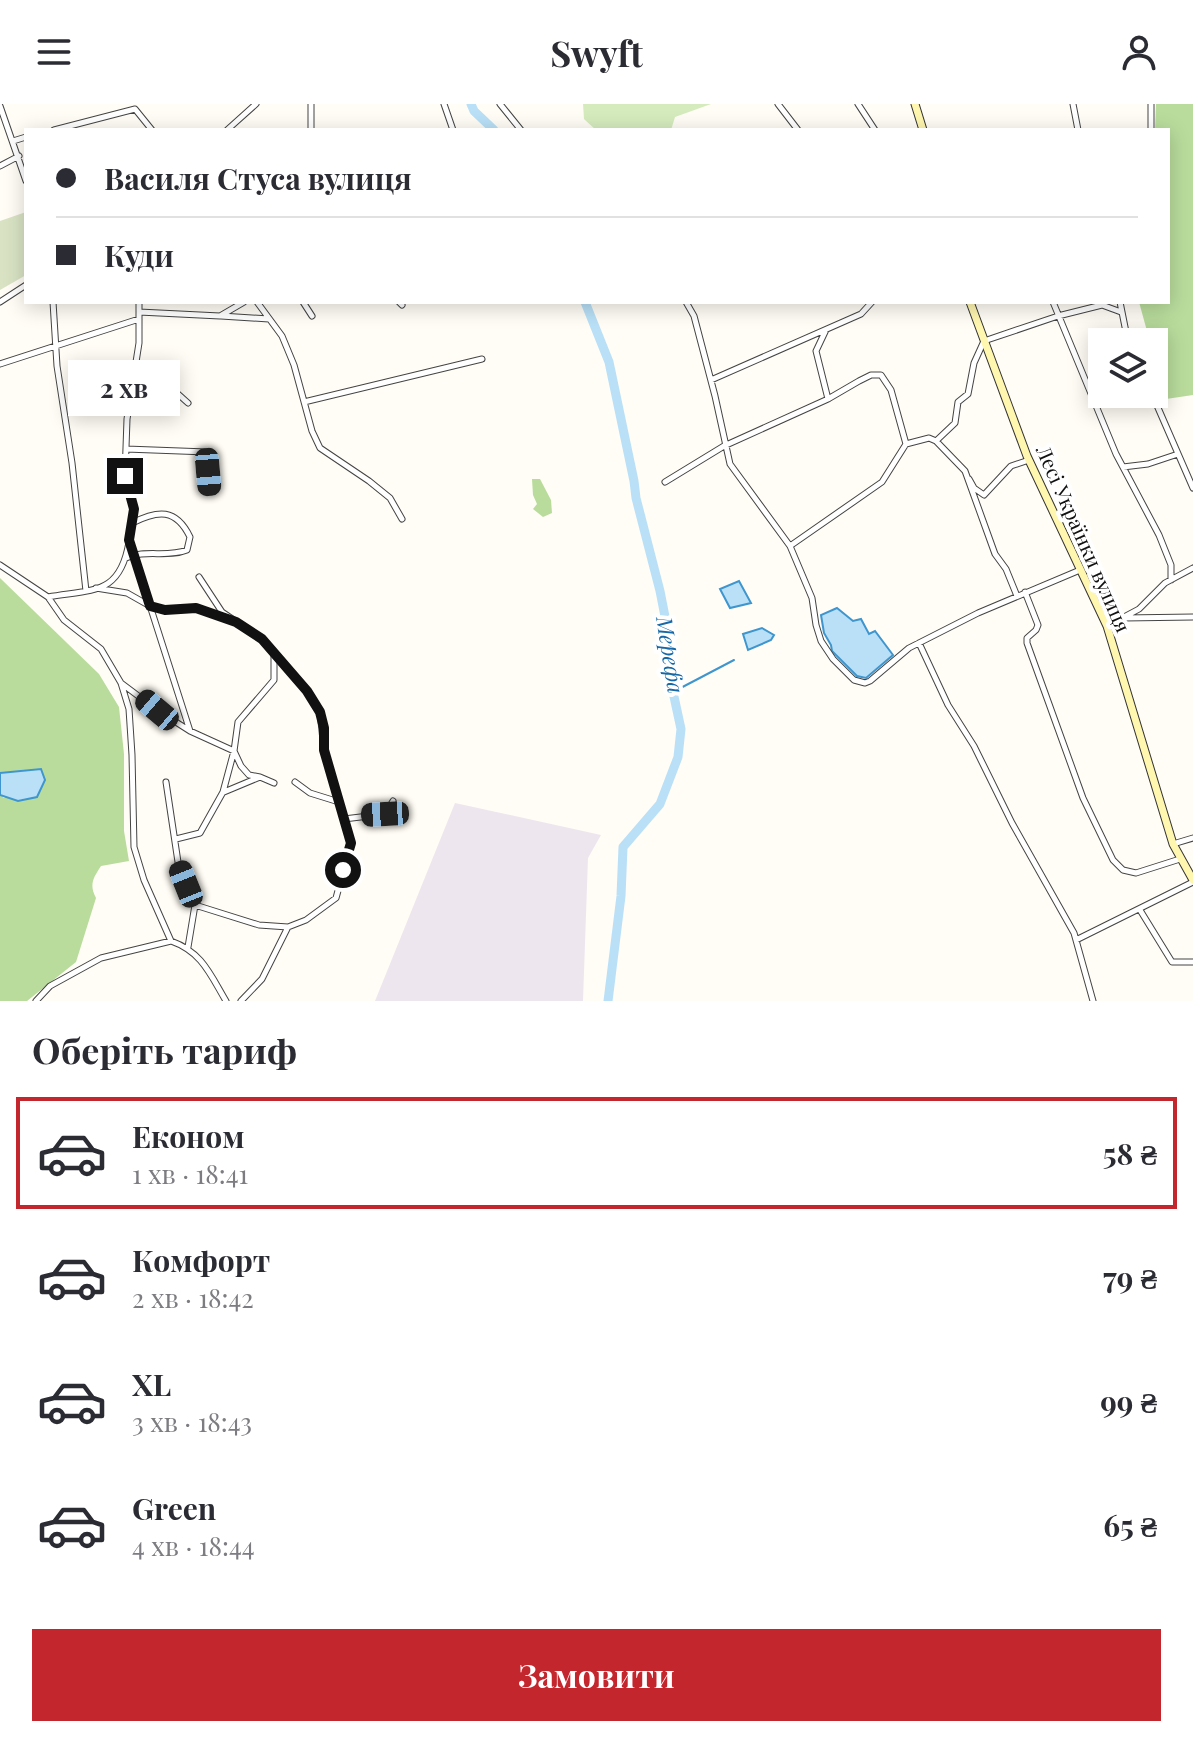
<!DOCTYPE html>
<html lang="uk">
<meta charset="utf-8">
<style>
:root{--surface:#fff;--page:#f7f7f7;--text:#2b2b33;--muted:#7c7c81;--line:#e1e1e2;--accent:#c4262e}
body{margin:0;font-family:"Playfair Display",serif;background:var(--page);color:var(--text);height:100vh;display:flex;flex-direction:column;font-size:30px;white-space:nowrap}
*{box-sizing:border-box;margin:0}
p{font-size:26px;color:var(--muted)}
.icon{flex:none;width:44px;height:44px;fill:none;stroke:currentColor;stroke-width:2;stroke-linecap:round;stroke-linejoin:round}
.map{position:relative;height:897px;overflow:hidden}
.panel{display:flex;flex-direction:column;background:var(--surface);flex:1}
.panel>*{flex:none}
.banner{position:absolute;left:24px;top:24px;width:1146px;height:176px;border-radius:0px;box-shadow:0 4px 20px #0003;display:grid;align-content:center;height:176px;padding:0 32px;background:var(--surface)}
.controls{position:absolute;left:1088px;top:224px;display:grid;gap:16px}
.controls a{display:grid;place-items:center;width:80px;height:80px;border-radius:0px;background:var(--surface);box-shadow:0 4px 20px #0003;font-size:40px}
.end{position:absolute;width:36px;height:36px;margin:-18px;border:10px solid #111;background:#fff;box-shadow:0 0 0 4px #fff}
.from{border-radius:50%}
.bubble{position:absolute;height:56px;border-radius:0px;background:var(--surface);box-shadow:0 4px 20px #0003;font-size:26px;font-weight:700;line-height:56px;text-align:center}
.car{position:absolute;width:24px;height:48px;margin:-24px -12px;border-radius:10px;box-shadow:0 0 6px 2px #0007;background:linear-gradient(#222 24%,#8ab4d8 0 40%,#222 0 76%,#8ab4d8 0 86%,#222 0)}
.banner b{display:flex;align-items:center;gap:28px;height:76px;font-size:30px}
.banner b+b{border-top:2px solid var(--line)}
.banner i{width:20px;height:20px;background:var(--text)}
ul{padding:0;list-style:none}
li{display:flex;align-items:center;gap:24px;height:112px;margin:0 16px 12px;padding:0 16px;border:4px solid transparent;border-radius:0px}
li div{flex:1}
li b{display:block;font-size:30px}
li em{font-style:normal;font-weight:700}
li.on{border-color:var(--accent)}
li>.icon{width:72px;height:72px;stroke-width:1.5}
h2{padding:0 32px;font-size:36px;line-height:96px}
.primary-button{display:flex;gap:16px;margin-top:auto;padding:16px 32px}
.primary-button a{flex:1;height:92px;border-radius:0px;background:var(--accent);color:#fff;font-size:32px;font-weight:700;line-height:92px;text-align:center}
header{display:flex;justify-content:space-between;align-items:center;height:104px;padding:0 32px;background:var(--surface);font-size:36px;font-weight:700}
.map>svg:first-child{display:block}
</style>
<header><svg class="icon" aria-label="menu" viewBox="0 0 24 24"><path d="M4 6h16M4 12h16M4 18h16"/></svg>Swyft<svg class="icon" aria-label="person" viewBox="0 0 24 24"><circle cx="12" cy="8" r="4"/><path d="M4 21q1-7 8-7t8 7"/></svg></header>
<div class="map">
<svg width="1193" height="897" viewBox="0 0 1193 897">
<rect width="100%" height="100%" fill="#fffdf5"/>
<path fill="#eee6ef" d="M455 699 601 731 588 754 583 897H375Z"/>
<path fill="#d5ebbd" d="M583 0H711L675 13 671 26H596L584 15Z"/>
<path fill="#b9dc9c" d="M1156 0H1193V291L1166 295 1154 252V238H1150L1139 198H1168V26H1155Z
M532 375H540L551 396 552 409 543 413 533 405 537 400 533 391Z
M0 474 99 570 119 603 124 650V727L129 757 101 762C93 774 89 781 96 794L76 858 27 897H0V691L4 694 41 665 0 669Z"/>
<path fill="#d9e3c4" d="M26 108V171L0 186V117Z"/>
<path fill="#b9e0f7" stroke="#3f96cf" stroke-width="2" d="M739 477 751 499 730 504 720 485Z
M837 504 853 517 861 515 869 530 875 527 893 551 866 574 857 572 832 547 831 541 824 529 821 511Z
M762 524 774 531 771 536 748 546 743 530Z
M41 665 45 676 37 693 18 697 0 691V669Z"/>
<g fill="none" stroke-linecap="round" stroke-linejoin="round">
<path stroke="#3f96cf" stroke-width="2" d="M673 588 734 556"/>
<path stroke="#b9e0f7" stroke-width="9" d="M471 0 474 7 494 26
M585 198 609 258 634 377 636 394 660 487 671 543 673 588 681 625 678 653 660 700 623 743 621 792 608 897"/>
<g stroke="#444" stroke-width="7">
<path id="street" d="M444 0 453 26
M500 0 521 26
M778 0 798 26
M858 0 875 26
M1073 0 1078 26
M0 2 26 77
M54 26 135 5 152 26
M227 26 256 0
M311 26V0
M1151 26V0
M13 37 26 33
M0 62 19 52
M0 198 26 181
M53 198 57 262 72 359 86 487
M139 198V239L127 315 125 372 134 405 129 436 190 627
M257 198 282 232 294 261 312 327 320 344 369 377 390 394 402 415
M303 198 312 212
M399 198 402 201
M686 198 694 212 715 292 730 360 790 442 812 494 816 521 821 537 833 555 854 576 865 579 870 577 909 544 978 509 1080 466
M1053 198 1116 350 1159 431 1171 461V476
M1120 198 1128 238
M139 208 220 212 244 198
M221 212 269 215
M825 228 816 247 828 295
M0 260 139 215
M135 263 178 290 188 299
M711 276 861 210 872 198
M1152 290 1193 384
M304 298 482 255
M936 337 955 319 958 298 968 290 974 259 984 237 1058 212 1102 201 1121 208
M906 340 929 334 936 337 965 367 995 450 1006 465 1017 492
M126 345 207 348 210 387
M1123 363 1148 360 1178 350
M969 375 974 384 984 391 1011 362 1029 356
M665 378 724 342 828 295 859 277 871 271H881L891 286 906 340 882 378 790 442
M126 454C145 445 167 454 187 446L190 433C176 404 158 406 132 419
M0 461 48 493 64 516 101 545 121 579 129 605 132 651 134 743 144 776 171 837C202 848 210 870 226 897
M199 473 222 508 262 535 307 587 320 608 324 646 351 739 336 794 306 816 288 823 262 875 241 897
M96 484 127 489 150 502 165 506 196 504 229 516
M1025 488 1038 521 1036 526 1027 534V539L1083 694 1113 756 1123 766 1136 769 1180 755
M48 493C94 485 120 491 129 438
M1124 514 1193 513
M1107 522 1139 505 1165 479 1193 464
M919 539 948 601 974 642 1012 719 1074 829 1093 897
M121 579 157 606 190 627 234 647 223 688 200 729 176 735
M260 673 249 671 241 662 234 647 238 618 274 576V551
M166 678 178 758 195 801 188 843
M295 678 310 689 339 698
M224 688 260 673 274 679
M344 715 385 710 393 697
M1173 740 1193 734
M195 801 259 821 288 823
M1140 806 1172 858H1193
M1076 836 1193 778
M36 897 50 882 101 854 171 837"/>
</g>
<g stroke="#333" stroke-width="9">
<path id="secondary" d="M915 0 923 26
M970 198 1027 352 1107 522 1173 740 1193 776"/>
</g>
<use href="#street" stroke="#fff" stroke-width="5"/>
<use href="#secondary" stroke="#fff6b0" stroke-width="7"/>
</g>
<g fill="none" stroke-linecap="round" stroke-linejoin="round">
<path stroke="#111" stroke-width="10" d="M125 372 134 405 129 436 150 502 165 506 196 504 236 518 262 535 307 587 320 608 324 624V646L351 739 343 766"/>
</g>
<g text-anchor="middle" stroke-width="8" stroke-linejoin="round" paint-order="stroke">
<g font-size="20" fill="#111" stroke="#fff">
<text transform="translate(1083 435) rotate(66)" y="7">Лесі Українки вулиця</text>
</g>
<g font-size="22" font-style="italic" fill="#1768a6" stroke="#fff">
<text transform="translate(670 551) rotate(81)" y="8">Мерефа</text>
</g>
</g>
</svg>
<div class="controls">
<a><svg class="icon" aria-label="layers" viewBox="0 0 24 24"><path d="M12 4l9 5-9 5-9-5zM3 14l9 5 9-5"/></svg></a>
</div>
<i class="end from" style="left:343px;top:766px"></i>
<i class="end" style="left:125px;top:372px"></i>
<div class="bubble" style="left:68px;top:256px;width:112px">2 хв</div>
<i class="car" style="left:208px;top:368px;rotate:175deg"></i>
<i class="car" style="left:157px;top:606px;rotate:310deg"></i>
<i class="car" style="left:385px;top:710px;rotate:267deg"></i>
<i class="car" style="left:186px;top:780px;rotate:338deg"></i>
<div class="banner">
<b><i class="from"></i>Василя Стуса вулиця</b>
<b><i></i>Куди</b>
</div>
</div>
<section class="panel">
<h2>Оберіть тариф</h2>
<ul>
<li class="on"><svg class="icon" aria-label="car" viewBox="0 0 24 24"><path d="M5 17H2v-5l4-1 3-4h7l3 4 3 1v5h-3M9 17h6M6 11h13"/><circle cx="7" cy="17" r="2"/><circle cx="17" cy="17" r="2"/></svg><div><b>Економ</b><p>1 хв · 18:41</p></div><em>58 ₴</em></li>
<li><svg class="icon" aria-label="car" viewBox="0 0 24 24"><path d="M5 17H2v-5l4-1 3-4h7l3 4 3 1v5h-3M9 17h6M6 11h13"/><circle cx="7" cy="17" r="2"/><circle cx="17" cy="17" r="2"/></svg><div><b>Комфорт</b><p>2 хв · 18:42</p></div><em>79 ₴</em></li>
<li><svg class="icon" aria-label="car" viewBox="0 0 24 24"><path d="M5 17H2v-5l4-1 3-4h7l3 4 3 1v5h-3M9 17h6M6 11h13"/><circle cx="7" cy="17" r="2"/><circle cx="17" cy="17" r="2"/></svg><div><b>XL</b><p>3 хв · 18:43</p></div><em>99 ₴</em></li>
<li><svg class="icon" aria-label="car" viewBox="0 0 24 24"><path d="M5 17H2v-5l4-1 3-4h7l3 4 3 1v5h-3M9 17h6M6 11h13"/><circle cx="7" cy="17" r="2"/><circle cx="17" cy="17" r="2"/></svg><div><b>Green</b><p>4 хв · 18:44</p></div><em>65 ₴</em></li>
</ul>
<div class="primary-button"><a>Замовити</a></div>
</section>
